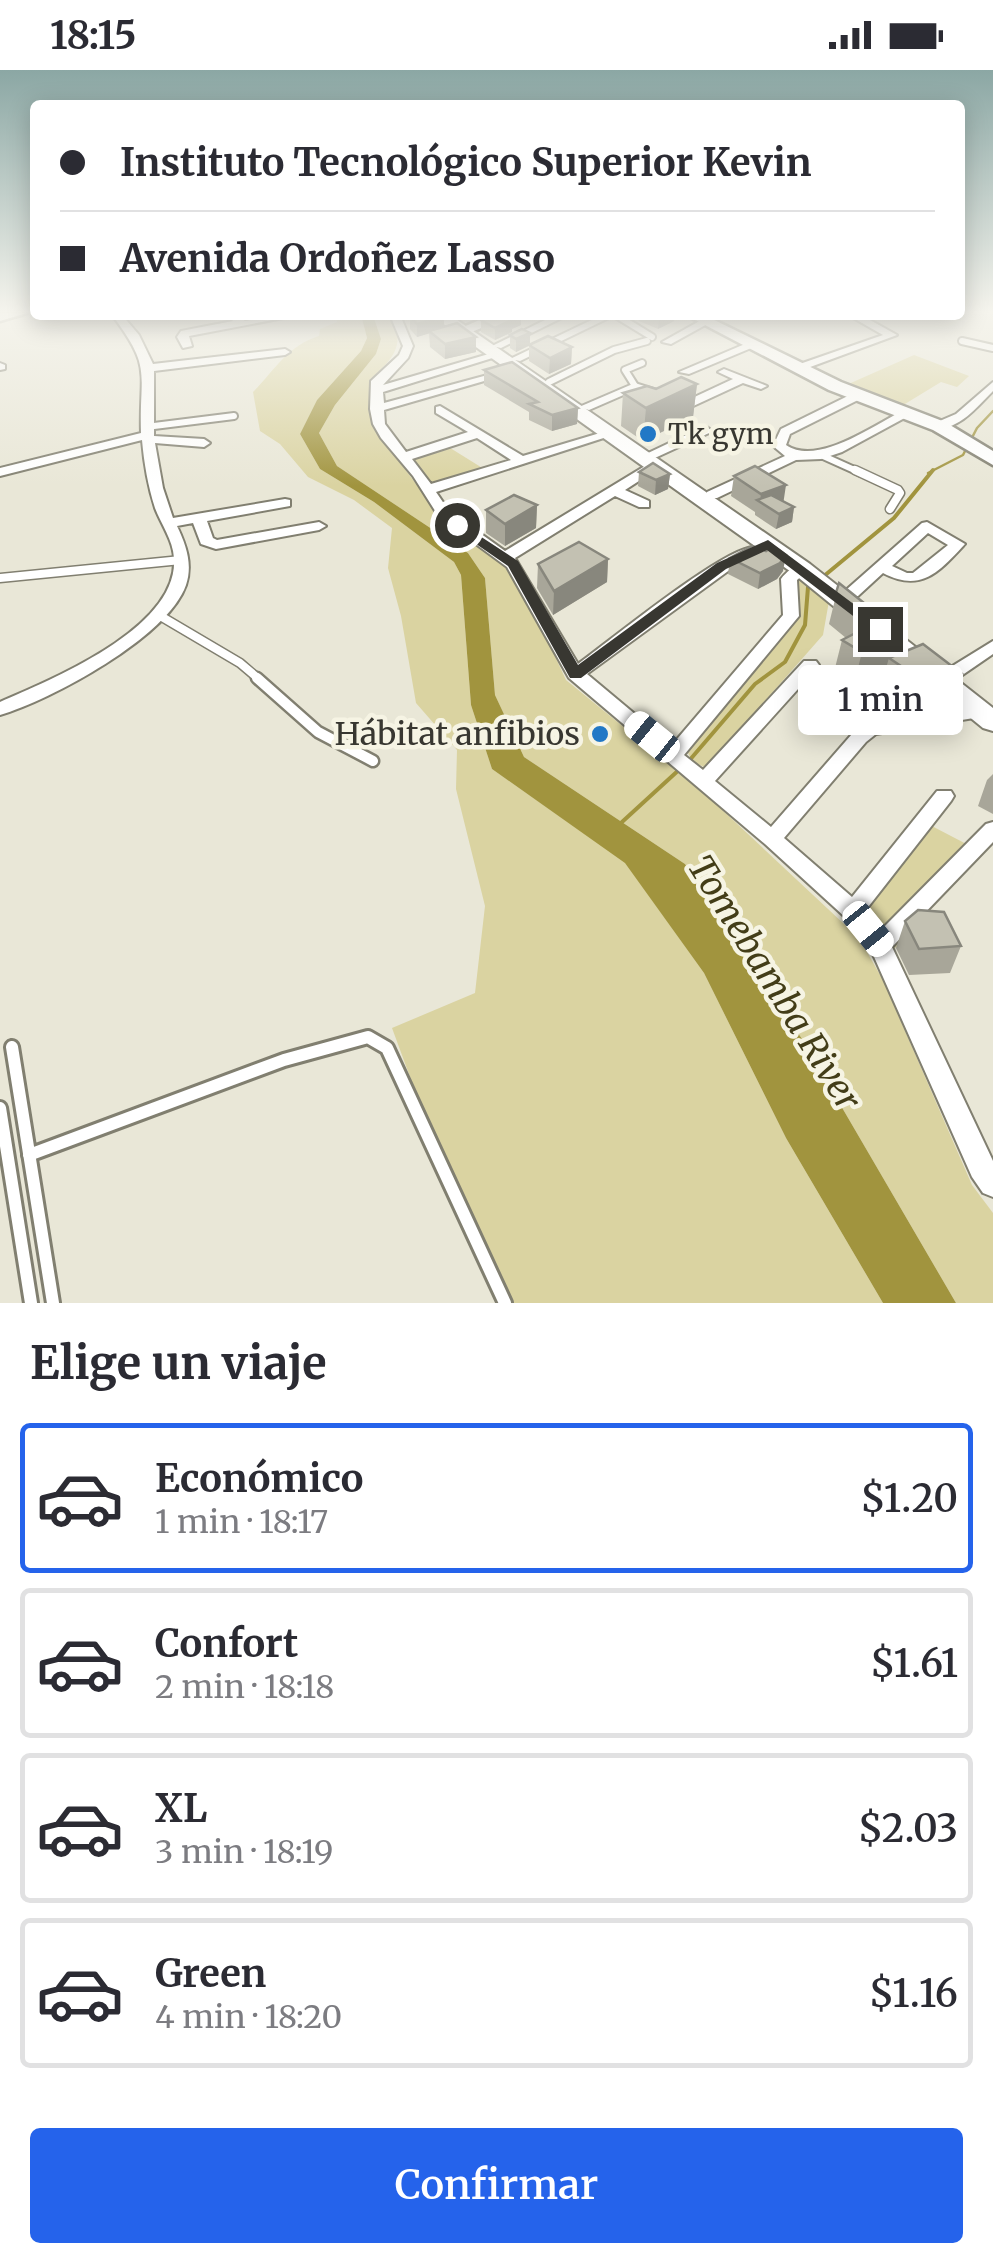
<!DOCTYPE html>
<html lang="es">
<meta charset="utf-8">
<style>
:root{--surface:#fff;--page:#f7f7f7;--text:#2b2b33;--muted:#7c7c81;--line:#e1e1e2;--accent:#2563eb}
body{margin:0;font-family:Merriweather,serif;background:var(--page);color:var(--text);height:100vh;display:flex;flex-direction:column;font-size:38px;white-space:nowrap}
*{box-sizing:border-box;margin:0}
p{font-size:32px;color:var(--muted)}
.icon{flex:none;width:55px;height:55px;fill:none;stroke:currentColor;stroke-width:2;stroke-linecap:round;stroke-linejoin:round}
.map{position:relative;height:1233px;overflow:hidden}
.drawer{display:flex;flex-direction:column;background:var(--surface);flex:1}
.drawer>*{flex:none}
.guide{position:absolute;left:30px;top:30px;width:935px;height:220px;border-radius:10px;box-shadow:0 5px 25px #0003;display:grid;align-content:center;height:220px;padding:0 30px;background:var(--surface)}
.end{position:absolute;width:45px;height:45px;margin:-22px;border:12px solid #383731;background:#fff;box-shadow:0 0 0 5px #fff}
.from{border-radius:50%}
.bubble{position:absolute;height:70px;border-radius:10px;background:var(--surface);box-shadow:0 5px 25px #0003;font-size:32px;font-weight:600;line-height:70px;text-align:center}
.car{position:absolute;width:30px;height:60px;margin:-30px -15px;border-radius:12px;box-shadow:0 0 8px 2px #0007;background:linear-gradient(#fff 24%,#345 0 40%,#fff 0 76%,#345 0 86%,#fff 0)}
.guide b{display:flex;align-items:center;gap:35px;height:95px;font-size:38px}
.guide b+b{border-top:2px solid var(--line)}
.guide i{width:25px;height:25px;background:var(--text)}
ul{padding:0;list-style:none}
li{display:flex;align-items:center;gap:30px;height:150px;margin:0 20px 15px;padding:0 10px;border:5px solid var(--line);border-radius:10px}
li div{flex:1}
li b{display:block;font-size:38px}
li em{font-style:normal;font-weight:600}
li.selected{border-color:var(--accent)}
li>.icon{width:90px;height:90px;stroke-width:1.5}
h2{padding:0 30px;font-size:45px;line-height:120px}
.cta{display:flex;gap:20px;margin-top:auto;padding:20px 30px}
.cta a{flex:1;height:115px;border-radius:10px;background:var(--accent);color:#fff;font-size:40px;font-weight:600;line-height:115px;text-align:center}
.status{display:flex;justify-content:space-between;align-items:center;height:70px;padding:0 50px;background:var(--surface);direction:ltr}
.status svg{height:28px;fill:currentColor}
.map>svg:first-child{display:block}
</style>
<div class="status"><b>18:15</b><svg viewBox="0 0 49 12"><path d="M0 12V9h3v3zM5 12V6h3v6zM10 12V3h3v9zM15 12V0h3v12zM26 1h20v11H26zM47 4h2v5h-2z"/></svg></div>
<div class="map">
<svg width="993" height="1233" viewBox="0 0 993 1233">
<rect width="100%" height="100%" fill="#e9e7d7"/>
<path fill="#dad3a1" d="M336 245H361L367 268 361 281 317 330 300 364 320 399 374 432 454 492 461 505 471 635 492 699 625 792 704 903 786 1068 883 1233H512L434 1072 392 958 475 923 485 836 456 719 457 680 416 633 401 546 388 498 392 458 354 430 308 407 280 374 260 361 253 322C275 300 287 276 319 266L320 259 337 252Z
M373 245H388C409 272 392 291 370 309L372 355 440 446 502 492 546 567 566 610 701 720 859 868 883 910 972 1115 993 1143V1233H956L802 969 685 794 524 687 495 625 485 508 468 483 337 396 319 363 335 335 376 284 381 269Z
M914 285 969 306 957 317 941 312 900 337 844 316Z
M447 376 484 399 430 416 410 389Z
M799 507 829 531 823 565 706 698 692 691 687 681 796 547Z
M926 753 976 779 909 867 891 881 859 835Z"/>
<path fill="#a1943e" d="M361 245H373L381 269 376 284 335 335 319 363 337 396 468 483 485 508 495 625 524 687 685 794 802 969 956 1233H883L786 1068 704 903 625 793 492 699 471 635 461 505 454 492 374 432 320 399 300 364 317 330 361 281 367 268Z"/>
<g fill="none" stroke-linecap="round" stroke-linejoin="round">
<path stroke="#a1943e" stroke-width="2.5" d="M928 403 963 385 977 358 993 341"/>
<path stroke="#a1943e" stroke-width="4" d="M824 506 894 448 933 400
M688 692 755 614 785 592 805 555 808 517 812 514
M622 752 681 698"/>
<g stroke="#817f70" stroke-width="10">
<path id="lane-far3" d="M616 245 652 267
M962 271 993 278
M549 312 614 280 647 271
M635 316 625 300 642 293
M146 357 234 346
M821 385 861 403"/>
</g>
<g stroke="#817f70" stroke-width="11">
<path id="lane-far2" d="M855 400 898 420 900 423 890 439
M0 508 181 490
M157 544 240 593 260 610"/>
</g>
<g stroke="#817f70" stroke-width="15">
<path id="lane-far1" d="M257 608 318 662 373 691"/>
</g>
<g stroke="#817f70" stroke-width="18">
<path id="lane" d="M12 977 53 1233
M0 1038 31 1233
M29 1085 284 990 368 967 387 978 505 1233"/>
</g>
<g stroke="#817f70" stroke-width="4">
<path id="street" d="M112 245H122L139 265 153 294 285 279 290 282 285 285 154 301V366L204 369 210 373 204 377 155 373 163 418 173 448 285 429 290 430V436L207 451 213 468 217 470 319 452 326 456 319 460 216 479 201 474 193 453 177 456C186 475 193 494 186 515 168 567 51 630 0 645V632C52 609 179 558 174 488 173 470 161 454 155 438 148 416 144 393 142 370L0 406V398L141 363C139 301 153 299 112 245Z
M227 245H238L245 251 277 245H299L189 266 192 276 183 278 177 267 181 261 233 251Z
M390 245H400L413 276 408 288 383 315 492 283 502 285 383 322 384 333 506 300 512 303 384 340 385 354 406 382 468 362 436 343V337L440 336 523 386 610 360 616 364 436 422 449 441 505 481 650 393 655 392 662 396 625 420 649 431V437H639L615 426 515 488 578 594C607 573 728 474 755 477L757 480 587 604 672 675 783 545 781 509C787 501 797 493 807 496L810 499 797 510 799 546 684 685 703 700 804 591H816L819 595 816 599 715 711 771 757 852 664 865 655 980 635 986 637 989 641 980 647 876 664 866 672 784 768 852 827 937 721H951L954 726 951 731 865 841 881 860 986 754 993 752V772L892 877 993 1091V1127L983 1123 972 1107 871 880 845 847 765 774 569 608 507 497 439 447 413 406 381 368 373 354 370 339 371 311 399 285 403 276ZM477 368 511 390 431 414 412 389Z
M555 245H568L501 278 492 276Z
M602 245H615L520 291 510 289Z
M848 245H861L897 265 802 300H794V296L883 265Z
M705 248 710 251 709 253 671 274 662 272Z
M752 271 756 272V276L689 304 679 302Z
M0 293 5 295V299L0 300Z
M724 299 767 316 761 319 743 313 689 338 635 320 589 340 579 337 635 313 688 330 733 309 718 302Z
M993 312V321C976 338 960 359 935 359V353L956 344Z
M858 321 864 325 862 328 790 364 786 375C817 396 871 357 902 341L912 344 842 382 821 389 796 390 717 428H707V422L785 386 773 376 781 359Z
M705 356 711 360 709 363 657 387 652 388 646 384Z
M927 452 965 474C939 502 921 523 883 503L858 526H846L844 523 846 520 922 453ZM928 463 948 475 913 503H907L892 496Z
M993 571V584L958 608H946L943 604 946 600Z
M906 593 912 594 915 598 912 602 869 621H857L854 617 857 613Z"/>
</g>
<g stroke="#817f70" stroke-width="5">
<path id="secondary" d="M0 243H27L0 251Z
M491 245H512L467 264 454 261Z
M686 245H704L841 312 945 352 993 381V395L933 360 829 320Z"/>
</g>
<g stroke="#817f70" stroke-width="4">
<path id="primary" d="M431 245H450L810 494 993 638V661L983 658 794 504Z"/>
</g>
<use href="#lane-far3" stroke="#fff" stroke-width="6"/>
<use href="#lane-far2" stroke="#fff" stroke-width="8"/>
<use href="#lane-far1" stroke="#fff" stroke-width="10"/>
<use href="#lane" stroke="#fff" stroke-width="12"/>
<use href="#street" fill="#fff" fill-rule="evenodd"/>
<use href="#secondary" fill="#fff" fill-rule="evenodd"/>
<use href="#primary" fill="#fff" fill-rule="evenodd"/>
</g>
<path fill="#a8a699" d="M640 245H674V251L658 259 639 251Z
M410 246 444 257 476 282 445 289 430 277 429 263 417 267 410 259Z
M481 250 521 255 512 259V262L495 270 481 262Z
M530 263V274L572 277 571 294 549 304 529 291V276L516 282 510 278V265Z
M484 300 578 338 577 354 552 361 529 350V342L484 315Z
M697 314 693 347 643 371 621 356 623 323Z
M639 402 670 404 668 419 655 425 638 416Z
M734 406 794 437 792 452 776 459 755 445V442L731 426Z
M537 435 536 458 505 476 486 463V440Z
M730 488 783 501 777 509 758 519 728 504Z
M608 489 607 512 553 545 537 518 538 494Z
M839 513 900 583 961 603 950 636 912 643 880 620 886 598 855 610 835 598 842 570 846 568 829 554Z
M993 704V744L978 736 987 710Z
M905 851 961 876 950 903 909 905 896 878Z"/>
<path fill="#88877d" d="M516 245H521V255L512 259V262L495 270V258L509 248Z
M663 245H674V251L658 259 659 247Z
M444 247V259L417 267V254Z
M530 263V275L516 282V269Z
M476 267V282L445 289V274Z
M572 277 571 294 549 304 550 288Z
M697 314 693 347 643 371 646 338Z
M578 338 577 354 552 361V345Z
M670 404 668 419 655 425 656 410Z
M786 415 783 435 760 432 761 424Z
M537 435 536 458 505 476V454Z
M794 437 792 452 776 459 779 444Z
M786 485 783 501 777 509 758 519 760 503Z
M608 489 607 512 553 545 554 521Z
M905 565 897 593 889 588 886 598 855 610 862 582Z
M961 603 950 636 912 643 922 610Z"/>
<path fill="#c3c1b2" stroke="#88877d" stroke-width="2.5" d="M415 245H441L444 247 417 254 410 246Z
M492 245H516L509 248 512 250 495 258 481 250Z
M457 253 476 267 445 274 429 261Z
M522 259 530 263 516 269 510 265Z
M548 266 572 277 550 288 529 275Z
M512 292 578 338 552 345 529 334 538 332 484 300Z
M681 307 697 314 646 338 623 323 647 316 656 319Z
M653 393 670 404 656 410 639 402Z
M755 396 786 415 761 424 734 406Z
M514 425 537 435 505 454 486 440Z
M771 425 794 437 779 444 757 430Z
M579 472 608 489 554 521 538 494Z
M752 476 766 481 773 476 786 485 780 493 760 503 730 488Z
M839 513 874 541 905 565 862 582 842 570 871 555 835 526Z
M923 574 961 603 922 610 889 588Z
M918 840 944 842 961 876 919 879 905 851Z"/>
<linearGradient id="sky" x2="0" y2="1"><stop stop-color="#8ba7a4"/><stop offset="0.58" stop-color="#f5f4ed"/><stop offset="1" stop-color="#f5f4ed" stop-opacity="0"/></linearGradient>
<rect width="993" height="416" fill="url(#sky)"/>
<path fill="#383731" d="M457 451 518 491 578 595 717 493 768 470 887 559 874 562 767 480 726 499 581 608H570L508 496 453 458 451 455Z"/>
<g fill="#2278c6" stroke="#f6f4e4" stroke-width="4">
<circle cx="648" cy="364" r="10"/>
<circle cx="600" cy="664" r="10"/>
</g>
<g text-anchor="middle" stroke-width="9" stroke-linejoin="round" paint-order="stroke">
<g font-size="28" fill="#383731" stroke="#f6f4e4" text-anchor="start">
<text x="668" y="374">Tk gym</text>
</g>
<g font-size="32" fill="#383731" stroke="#f6f4e4" text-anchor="end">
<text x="580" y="675">Hábitat anfibios</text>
</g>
<g font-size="35" font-style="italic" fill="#433d18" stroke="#f6f4e4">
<text transform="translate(774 913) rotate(58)" y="12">Tomebamba River</text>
</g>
</g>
</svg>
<i class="end from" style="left:457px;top:455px"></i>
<i class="end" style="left:880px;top:559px"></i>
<div class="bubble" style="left:798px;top:595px;width:165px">1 min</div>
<i class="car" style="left:652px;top:667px;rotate:309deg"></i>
<i class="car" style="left:868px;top:859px;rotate:141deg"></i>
<div class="guide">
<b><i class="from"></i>Instituto Tecnológico Superior Kevin</b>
<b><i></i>Avenida Ordoñez Lasso</b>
</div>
</div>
<section class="drawer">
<h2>Elige un viaje</h2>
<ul>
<li class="selected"><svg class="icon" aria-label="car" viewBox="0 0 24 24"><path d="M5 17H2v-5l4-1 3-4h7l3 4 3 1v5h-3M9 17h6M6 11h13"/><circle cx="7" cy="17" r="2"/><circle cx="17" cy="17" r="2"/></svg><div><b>Económico</b><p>1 min · 18:17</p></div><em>$1.20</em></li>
<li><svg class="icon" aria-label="car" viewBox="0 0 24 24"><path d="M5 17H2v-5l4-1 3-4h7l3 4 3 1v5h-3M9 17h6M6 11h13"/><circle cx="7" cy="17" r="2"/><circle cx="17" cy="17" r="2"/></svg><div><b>Confort</b><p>2 min · 18:18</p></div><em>$1.61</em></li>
<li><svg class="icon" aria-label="car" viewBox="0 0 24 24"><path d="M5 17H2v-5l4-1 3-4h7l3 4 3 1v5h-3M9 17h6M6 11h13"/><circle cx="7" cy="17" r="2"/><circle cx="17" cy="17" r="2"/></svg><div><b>XL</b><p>3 min · 18:19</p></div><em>$2.03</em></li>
<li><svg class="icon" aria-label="car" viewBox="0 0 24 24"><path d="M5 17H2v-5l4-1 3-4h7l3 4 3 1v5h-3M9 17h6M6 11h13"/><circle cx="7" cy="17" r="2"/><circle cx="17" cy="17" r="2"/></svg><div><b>Green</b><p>4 min · 18:20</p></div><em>$1.16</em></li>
</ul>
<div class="cta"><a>Confirmar</a></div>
</section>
